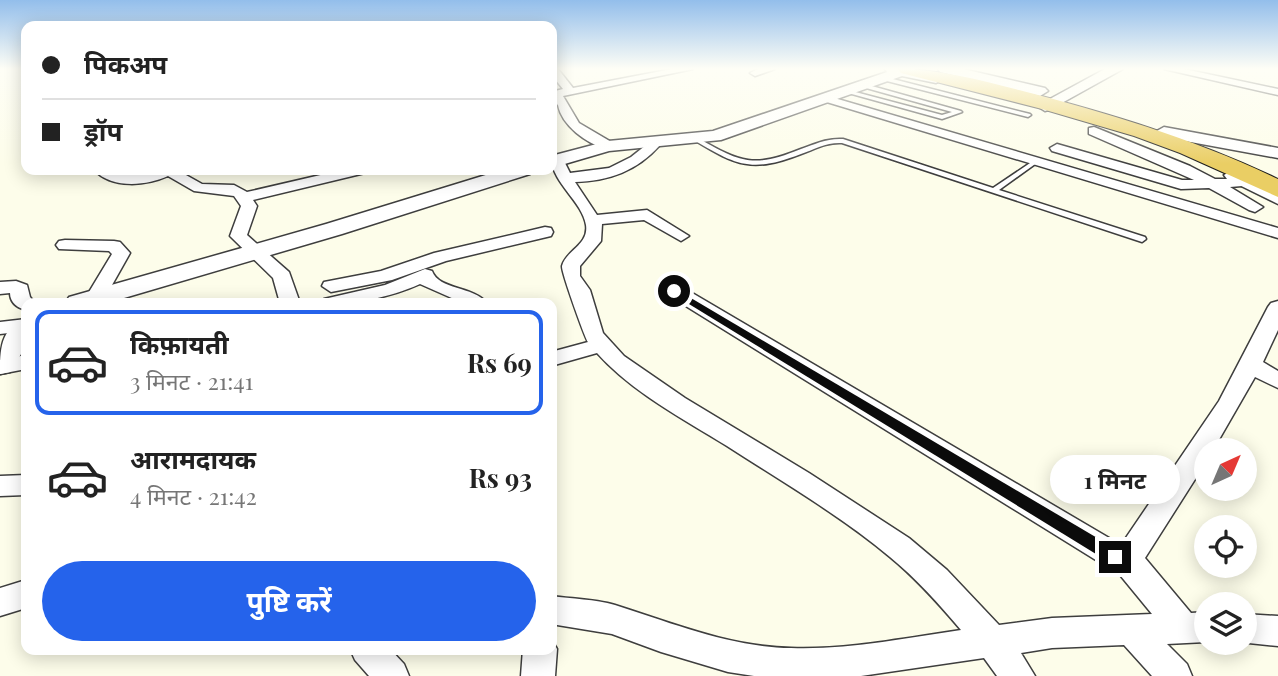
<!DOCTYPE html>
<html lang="hi">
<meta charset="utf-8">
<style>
:root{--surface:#fff;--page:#f2f2f2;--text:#222;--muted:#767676;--line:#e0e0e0;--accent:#2563eb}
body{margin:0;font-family:"Playfair Display","Noto Sans Devanagari",serif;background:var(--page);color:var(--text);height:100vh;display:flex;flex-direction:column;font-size:26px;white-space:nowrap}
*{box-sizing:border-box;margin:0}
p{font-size:23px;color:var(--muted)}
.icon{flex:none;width:38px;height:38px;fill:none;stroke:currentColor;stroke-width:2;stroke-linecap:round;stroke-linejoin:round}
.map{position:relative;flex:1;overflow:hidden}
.side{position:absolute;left:21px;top:298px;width:536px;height:357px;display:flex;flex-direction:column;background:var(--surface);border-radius:14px;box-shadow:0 4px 18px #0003}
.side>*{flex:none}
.hud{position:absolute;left:21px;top:21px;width:536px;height:154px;border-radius:14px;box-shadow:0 4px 18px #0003;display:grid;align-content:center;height:154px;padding:0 21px;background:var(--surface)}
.needle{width:46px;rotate:44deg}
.controls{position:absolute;left:1194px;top:438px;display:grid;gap:14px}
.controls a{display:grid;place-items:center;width:63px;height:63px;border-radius:50%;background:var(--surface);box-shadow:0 4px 18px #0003;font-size:35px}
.end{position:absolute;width:32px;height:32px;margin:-16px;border:9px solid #0b0b0b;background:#fff;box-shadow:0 0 0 4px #fff}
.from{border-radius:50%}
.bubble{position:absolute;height:49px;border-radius:24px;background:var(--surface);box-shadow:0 4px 18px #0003;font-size:23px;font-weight:700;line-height:49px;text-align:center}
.hud b{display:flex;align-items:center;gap:24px;height:66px;font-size:26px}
.hud b+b{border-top:2px solid var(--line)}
.hud i{width:18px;height:18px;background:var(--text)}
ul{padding:12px 0 0;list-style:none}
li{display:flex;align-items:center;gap:21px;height:105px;margin:0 14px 10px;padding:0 7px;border:4px solid transparent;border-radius:14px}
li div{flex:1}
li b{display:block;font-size:26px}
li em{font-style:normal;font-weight:700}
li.selected{border-color:var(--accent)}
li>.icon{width:63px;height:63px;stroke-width:1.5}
.action{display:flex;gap:14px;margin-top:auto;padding:14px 21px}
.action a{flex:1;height:80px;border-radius:42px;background:var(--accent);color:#fff;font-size:28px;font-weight:700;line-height:80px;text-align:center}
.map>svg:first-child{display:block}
</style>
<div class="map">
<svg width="1278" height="676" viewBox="0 0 1278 676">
<rect width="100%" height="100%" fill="#fdfdea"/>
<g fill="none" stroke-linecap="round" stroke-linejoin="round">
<g stroke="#3e3e3e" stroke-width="3">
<path id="service" d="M881 76 1030 114 1031 115 1028 117 879 79Z
M861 83 961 111 962 112 942 119 841 91 844 89 942 115 952 112 859 86 858 85Z
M694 138H698C741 163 754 168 801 149 815 144 827 138 843 139L993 188 1036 159 1040 161 1038 162 999 190 1145 237 1146 239 1142 242 1139 241 842 143C827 142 815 149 801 154 752 173 737 166 694 140Z"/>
</g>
<g stroke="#3e3e3e" stroke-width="3">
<path id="minor" d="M551 69H558L573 88 672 69H693L563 96 579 123 613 143V149L608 150C586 143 562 126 558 105L551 99V92L563 89 551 74Z
M758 69H775L755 76 750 73Z
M1164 69H1184L1278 89V95Z
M824 95 1278 228V238L820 100V96Z
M1094 127 1190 166 1215 179H1254L1256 182 1254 185 1230 187 1263 207 1255 212 1249 210 1209 188 1181 189 1052 151 1050 148 1057 144 1182 180H1194L1089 134V128Z
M655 138 660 139V145C637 171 609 181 575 182L597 215 647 210 689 236 681 241 644 220 602 224 601 241 580 266V276L590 290 603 333 624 356 685 398 809 473 909 538 947 570 999 625 1052 618 1152 614 1120 575 668 295 665 291 668 287H682L1121 545 1219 401 1268 307 1271 303 1278 301V330L1263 362 1278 371V388L1255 377 1213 450H1206V462L1145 558 1191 613 1206 612V642L1167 644 1187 664 1192 676H1152L1124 645 1052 648 1021 653 1035 676H997L984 658 861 676H754L728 672 661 652 612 634 551 624V596C572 599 595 599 615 605 672 623 730 647 791 648 847 650 905 638 961 630 939 604 917 579 890 557 841 516 781 481 727 446 683 419 632 392 597 353L551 366V352L588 342C584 335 561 271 562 266 566 250 589 245 586 225 582 201 553 184 551 158L562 157 570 173 609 168 631 157Z
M94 170H112L135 175 159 170H177L202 184 234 185 247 192 342 170H367L365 173 253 200 257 206 247 235 289 272 300 303H280L273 278 230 236 241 206 234 196 194 191 168 176C146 186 112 189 94 170Z
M545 227 551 228 553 232 551 236 446 261 392 280 331 292 322 286 324 282 381 271 434 253Z
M65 240 114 241 120 242 130 253 103 301 96 303 86 297 112 254 109 251 59 249 56 245 59 241Z
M425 269 432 271C439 290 473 286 487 303H463L420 284C387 299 357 303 321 303L324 299 385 285Z
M16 281 27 285 30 297 35 303H26V310C18 308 10 303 10 293L0 294V282Z
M26 319V331L0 334V322Z
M26 355V369L0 374V360Z
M26 475V495L0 496V476Z
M26 580V608L0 616V588Z
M1244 614 1278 616V646L1239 642H1244Z
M551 638 557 649 555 676H521L523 649H551Z
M350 649H390L404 664 409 676H369L355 660Z"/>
</g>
<g stroke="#3e3e3e" stroke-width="3">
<path id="tertiary" d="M885 69H914L941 76 943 79 936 83 902 76 721 140 609 151 551 168V156L608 141 713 131 887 72Z
M938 69H963L1045 88 1048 91 1040 96 940 72Z
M1105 69H1123L1051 109 1045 111 1037 106Z
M1164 127 1278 148V158L1158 136 1155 132Z
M1234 169 1278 190V204L1227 179 1224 175Z
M502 170H533L530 174 342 234 107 303H65L69 297 326 224Z
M26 320V346L10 372 0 374C0 351 0 327 26 320Z"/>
</g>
<g stroke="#1c1c1c" stroke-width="2">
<path id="trunk" d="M898 69C940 69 979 80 1019 90 1108 113 1195 139 1278 179V197L1180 153 1134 136 1042 109 901 73Z"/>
</g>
<use href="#service" fill="#fff" fill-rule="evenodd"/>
<use href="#minor" fill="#fff" fill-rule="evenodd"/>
<use href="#tertiary" fill="#fff" fill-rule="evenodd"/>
<use href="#trunk" fill="#eace64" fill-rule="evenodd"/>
</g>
<linearGradient id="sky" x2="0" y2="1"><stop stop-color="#93beeb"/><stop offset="0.42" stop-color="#fefef6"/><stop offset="1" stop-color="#fefef6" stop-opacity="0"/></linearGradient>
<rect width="1278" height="164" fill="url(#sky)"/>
<path fill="#0b0b0b" d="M674 288 1121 552 1123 557 1121 562H1109L671 293V289Z"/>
</svg>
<div class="controls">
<a><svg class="needle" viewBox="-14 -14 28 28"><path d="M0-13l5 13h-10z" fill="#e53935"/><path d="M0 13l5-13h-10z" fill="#767676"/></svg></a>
<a><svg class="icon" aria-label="locate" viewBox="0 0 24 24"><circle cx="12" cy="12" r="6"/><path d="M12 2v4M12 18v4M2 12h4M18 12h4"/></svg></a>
<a><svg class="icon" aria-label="layers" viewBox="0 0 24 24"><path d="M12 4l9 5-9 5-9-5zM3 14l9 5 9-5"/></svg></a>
</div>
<i class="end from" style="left:674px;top:291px"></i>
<i class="end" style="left:1115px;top:557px"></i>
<div class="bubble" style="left:1050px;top:455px;width:130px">1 मिनट</div>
<div class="hud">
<b><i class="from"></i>पिकअप</b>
<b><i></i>ड्रॉप</b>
</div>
<section class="side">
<ul>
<li class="selected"><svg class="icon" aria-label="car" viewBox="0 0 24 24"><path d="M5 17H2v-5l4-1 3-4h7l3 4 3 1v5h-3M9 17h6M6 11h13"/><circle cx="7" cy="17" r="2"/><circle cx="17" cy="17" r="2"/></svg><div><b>किफ़ायती</b><p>3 मिनट · 21:41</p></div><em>Rs 69</em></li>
<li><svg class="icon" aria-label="car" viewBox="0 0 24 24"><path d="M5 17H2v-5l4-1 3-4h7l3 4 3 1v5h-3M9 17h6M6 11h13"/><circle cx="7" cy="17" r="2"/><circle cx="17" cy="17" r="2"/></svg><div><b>आरामदायक</b><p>4 मिनट · 21:42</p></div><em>Rs 93</em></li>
</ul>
<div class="action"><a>पुष्टि करें</a></div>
</section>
</div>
